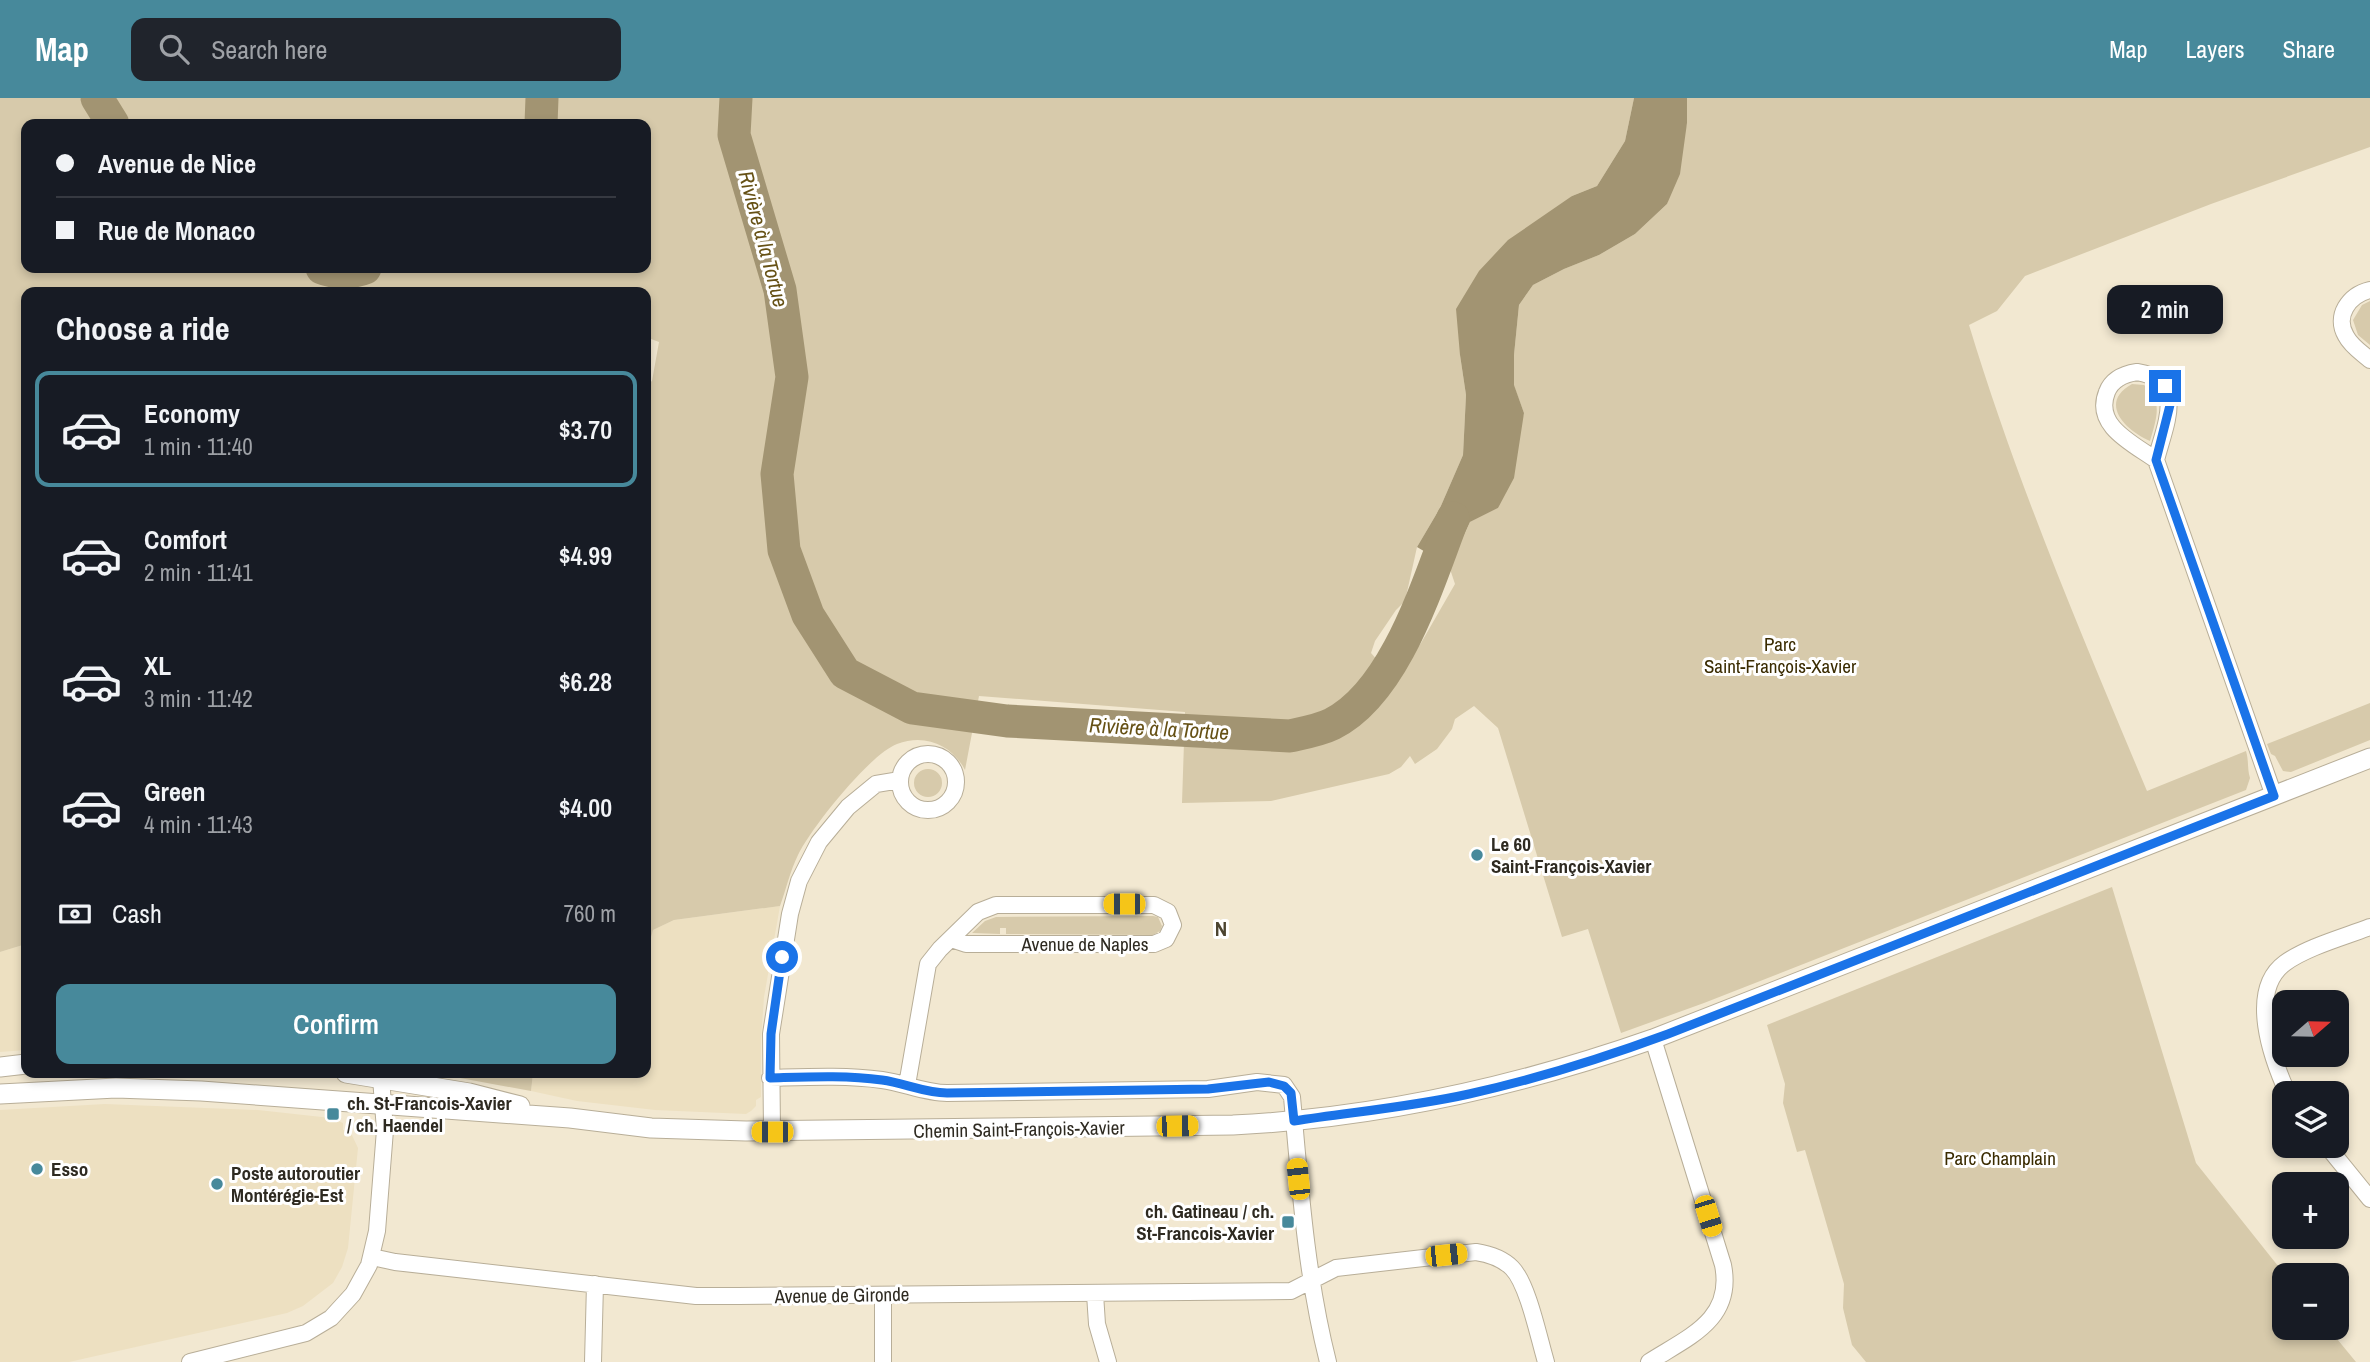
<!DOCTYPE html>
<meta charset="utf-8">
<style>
:root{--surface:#171b24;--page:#20242c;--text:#f1f3f6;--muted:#9ea1a6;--line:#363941;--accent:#47899b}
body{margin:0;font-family:"Archivo Narrow",sans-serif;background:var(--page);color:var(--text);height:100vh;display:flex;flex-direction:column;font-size:26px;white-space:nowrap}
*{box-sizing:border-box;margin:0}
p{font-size:23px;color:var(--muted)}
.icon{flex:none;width:38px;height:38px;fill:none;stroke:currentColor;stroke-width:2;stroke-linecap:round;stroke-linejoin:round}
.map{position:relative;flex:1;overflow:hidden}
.drawer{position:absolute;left:21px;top:189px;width:630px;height:791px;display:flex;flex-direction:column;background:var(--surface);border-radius:14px;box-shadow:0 4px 10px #0003}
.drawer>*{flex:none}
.hud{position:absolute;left:21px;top:21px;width:630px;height:154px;border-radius:14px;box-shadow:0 4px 10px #0003;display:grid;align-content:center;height:154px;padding:0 35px;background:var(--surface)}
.needle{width:46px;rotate:70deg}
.fabs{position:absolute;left:2272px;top:892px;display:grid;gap:14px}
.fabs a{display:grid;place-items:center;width:77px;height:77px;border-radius:14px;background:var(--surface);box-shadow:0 4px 10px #0003;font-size:35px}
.end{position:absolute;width:32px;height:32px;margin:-16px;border:9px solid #1a73e8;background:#fff;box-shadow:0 0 0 4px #fff}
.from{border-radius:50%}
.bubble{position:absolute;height:49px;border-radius:14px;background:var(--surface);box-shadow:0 4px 10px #0003;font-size:23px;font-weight:600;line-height:49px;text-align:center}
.car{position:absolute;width:21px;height:42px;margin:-21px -10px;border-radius:9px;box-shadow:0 0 5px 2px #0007;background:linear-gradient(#f5c518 24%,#345 0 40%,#f5c518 0 76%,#345 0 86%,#f5c518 0)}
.hud b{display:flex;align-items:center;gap:24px;height:66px;font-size:26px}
.hud b+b{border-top:2px solid var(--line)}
.hud i{width:18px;height:18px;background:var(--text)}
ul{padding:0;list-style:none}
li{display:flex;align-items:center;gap:21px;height:116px;margin:0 14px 10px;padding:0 21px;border:4px solid transparent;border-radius:14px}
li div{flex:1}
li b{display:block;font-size:26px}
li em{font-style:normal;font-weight:600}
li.current{border-color:var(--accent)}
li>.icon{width:63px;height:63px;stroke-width:1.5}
h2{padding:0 35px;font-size:32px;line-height:84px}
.pay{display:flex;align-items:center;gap:18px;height:77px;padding:0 35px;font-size:26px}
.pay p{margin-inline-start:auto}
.button{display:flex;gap:14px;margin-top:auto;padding:14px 35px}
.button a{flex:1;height:80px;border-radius:14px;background:var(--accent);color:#fff;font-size:28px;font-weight:600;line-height:80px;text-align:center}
header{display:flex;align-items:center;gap:42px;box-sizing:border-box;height:98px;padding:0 35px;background:var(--accent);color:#fff}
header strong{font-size:33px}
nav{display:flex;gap:38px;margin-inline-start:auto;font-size:24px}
.search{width:490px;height:63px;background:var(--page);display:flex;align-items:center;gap:18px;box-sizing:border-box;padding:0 24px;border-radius:14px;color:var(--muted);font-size:26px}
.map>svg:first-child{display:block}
</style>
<header>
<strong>Map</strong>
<div class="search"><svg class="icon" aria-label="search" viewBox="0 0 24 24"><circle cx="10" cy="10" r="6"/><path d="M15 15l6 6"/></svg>Search here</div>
<nav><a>Map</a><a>Layers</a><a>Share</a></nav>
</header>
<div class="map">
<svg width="2370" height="1264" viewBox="0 0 2370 1264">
<rect width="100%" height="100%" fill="#f2e8d1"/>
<path fill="#ede0c1" d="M780 808 764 899 761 942V999L756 1002V1008L751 1013 746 1016 655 1012 577 1003 531 993 533 975H646V859L653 832 674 822Z
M26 846V952L0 954V854Z
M105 1006 258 1012 331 1020 343 1025V1032L350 1033 358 1050 348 1150 342 1169 333 1185 303 1208 287 1215 69 1264H0V1012Z"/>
<path fill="#d7caab" d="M0 0H80L100 17 104 26H26V170H646V26H133L113 0H1634L1625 43 1597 88 1572 98 1460 257 1466 297 1463 357 1440 410 1417 449 1405 503 1396 512 1375 543 1371 555 1395 582 1421 545 1455 486 1449 468 1470 424 1498 410 1524 315 1514 288V257L1519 207 1533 187 1564 171 1599 157 1635 136 1667 106 1687 25V0H2370V49L2211 106 2025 178 1997 213 1969 227C2017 385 2083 541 2147 693L2246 653C2249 663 2247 670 2250 680L2246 692 1704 905 1621 935 1588 831 1562 839 1498 630 1474 608 1455 621 1452 631 1437 651 1415 666 1410 658 1401 669 1389 676 1271 703 1182 705 1185 614 979 598 965 672C952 647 925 635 897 646 870 656 811 730 798 757 790 773 786 792 780 808L674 822 653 832 646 859V287L652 283 659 244 646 239V194H26V846L0 854Z
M2370 203V247L2358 237 2353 222 2362 207Z
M2132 286 2144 287C2164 302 2156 322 2150 343 2125 332 2098 305 2132 286Z
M2370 605V642L2291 674 2283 673 2275 658 2271 656 2267 646Z
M914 685a14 14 0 1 1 28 0a14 14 0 1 1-28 0Z
M2112 789 2196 1065 2286 1178H2284V1230H2328L2356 1264H1866L1852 1247 1843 1210 1844 1186 1805 1052 1797 1054 1783 1005 1785 986 1767 927Z
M1153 818 1158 819 1162 828 1160 833 1153 837 1006 836V830H1000V836L972 835 985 823 996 819Z
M433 975H533L531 993Z"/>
<path fill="#a29472" d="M1634 0H1687V25L1680 76 1667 106 1635 136 1599 157 1564 171 1533 187 1519 207 1514 257V287L1524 315 1514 380 1498 410 1470 424 1449 468 1417 449 1440 410 1463 357 1466 297 1460 257 1456 211 1479 173 1508 142 1572 98 1597 88 1625 43Z"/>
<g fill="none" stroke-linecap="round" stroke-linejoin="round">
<path stroke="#a29472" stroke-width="33" d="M97 0 113 26
M736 0 734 37 780 192 792 279 777 376 784 452 808 517 845 575 912 610 1007 623 1290 638C1303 635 1320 632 1332 626 1396 594 1428 484 1453 420
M541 26 542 0
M322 170C334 175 353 175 365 170"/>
<g stroke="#b8ae98" stroke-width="18">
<path id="minor" d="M2370 192C2349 197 2334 218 2346 238 2351 248 2362 255 2370 262
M2137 274C2188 282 2164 329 2156 362 2134 346 2093 328 2107 294 2112 281 2124 276 2137 274Z
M2156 362 2274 698
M900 684a28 28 0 1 1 56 0a28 28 0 1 1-56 0Z
M770 980C807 979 845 977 882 982 904 985 925 995 947 995L1208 991 1257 984 1284 987 1292 999C1300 1088 1306 1177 1328 1264
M907 987 928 866 940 851 978 814 996 807H1154L1168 814 1173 827 1166 841 1154 846H966L951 841
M2288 996C2272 961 2247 893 2285 865 2307 849 2344 839 2370 829
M772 1033 771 936 790 816 799 783 819 744 848 709 876 686 900 682
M2327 1048 2370 1101
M372 1159 395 1164 696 1198H738L1291 1193 1336 1170 1476 1154C1489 1156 1502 1160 1512 1170 1528 1186 1539 1241 1546 1264
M1095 1196 1097 1226 1108 1264
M190 1264 306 1235 331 1220 353 1196 369 1167 377 1133 385 1032 381 980
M593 1264 595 1186
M883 1264V1197
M1649 1264C1688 1239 1734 1222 1723 1167L1653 941"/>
</g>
<g stroke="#b8ae98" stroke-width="21">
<path id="tertiary" d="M0 969 26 966
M346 975 469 995 520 1008
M0 996 116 990 201 993 570 1020 651 1030 746 1033 1233 1027C1378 1020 1516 989 1653 941L2370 660"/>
</g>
<use href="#minor" stroke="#fff" stroke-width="16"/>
<use href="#tertiary" stroke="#fff" stroke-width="19"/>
</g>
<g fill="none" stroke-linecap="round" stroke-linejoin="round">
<path stroke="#1a73e8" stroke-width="9" d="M782 859 771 936 770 980C807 979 845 977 882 982 904 985 925 995 947 995L1208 991 1269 984 1284 988 1291 995 1294 1023C1352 1014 1411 1009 1469 996 1537 981 1603 960 1668 936L2274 698 2156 362 2170 307 2165 288"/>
</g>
<g fill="#47899b" stroke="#fff" stroke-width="2.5">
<circle cx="1477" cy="757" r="7"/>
<rect x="326" y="1009" width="14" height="14" rx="3.5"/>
<circle cx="37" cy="1071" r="7"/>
<circle cx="217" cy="1086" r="7"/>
<rect x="1281" y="1117" width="14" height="14" rx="3.5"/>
</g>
<g text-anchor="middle" stroke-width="6" stroke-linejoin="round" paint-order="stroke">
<g font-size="19" fill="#3a2b00" stroke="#fff">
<text x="1780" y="553">Parc<tspan x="1780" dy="22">Saint-François-Xavier</tspan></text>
<text x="2000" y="1067">Parc Champlain</text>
</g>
<g font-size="19" font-weight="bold" fill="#2e2a21" stroke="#fff" text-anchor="start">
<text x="1491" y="753">Le 60<tspan x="1491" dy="22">Saint-François-Xavier</tspan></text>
<text x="347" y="1012">ch. St-Francois-Xavier<tspan x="347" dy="22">/ ch. Haendel</tspan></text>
<text x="51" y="1078">Esso</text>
<text x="231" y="1082">Poste autoroutier<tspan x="231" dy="22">Montérégie-Est</tspan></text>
<text x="1274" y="1120" text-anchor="end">ch. Gatineau / ch.<tspan x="1274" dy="22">St-Francois-Xavier</tspan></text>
</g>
<g font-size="19" fill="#2e2a21" stroke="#fff">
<text x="1085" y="853">Avenue de Naples</text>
<text transform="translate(1019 1031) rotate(-1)" y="7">Chemin Saint-François-Xavier</text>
<text transform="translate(842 1197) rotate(-1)" y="7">Avenue de Gironde</text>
</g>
<g font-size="21" font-style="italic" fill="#665115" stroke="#fff">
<text transform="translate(763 141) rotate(75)" y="7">Rivière à la Tortue</text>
<text transform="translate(1159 631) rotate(3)" y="7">Rivière à la Tortue</text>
</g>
<g font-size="21" font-weight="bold" fill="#4c4430" stroke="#fff">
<text x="1221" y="838">N</text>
</g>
</g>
</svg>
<div class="fabs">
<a><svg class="needle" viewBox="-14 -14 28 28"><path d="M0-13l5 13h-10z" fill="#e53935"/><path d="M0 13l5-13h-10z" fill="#9ea1a6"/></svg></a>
<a><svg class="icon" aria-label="layers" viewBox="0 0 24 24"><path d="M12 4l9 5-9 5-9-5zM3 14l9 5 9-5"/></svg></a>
<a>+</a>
<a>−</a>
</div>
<i class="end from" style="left:782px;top:859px"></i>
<i class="end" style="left:2165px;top:288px"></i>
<div class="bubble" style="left:2107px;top:187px;width:116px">2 min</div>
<i class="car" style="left:1124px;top:806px;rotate:270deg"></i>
<i class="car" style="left:1177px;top:1028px;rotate:89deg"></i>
<i class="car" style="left:772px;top:1034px;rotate:270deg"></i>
<i class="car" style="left:1298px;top:1081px;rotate:354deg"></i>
<i class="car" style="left:1708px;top:1118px;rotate:163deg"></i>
<i class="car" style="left:1446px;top:1157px;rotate:84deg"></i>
<div class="hud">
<b><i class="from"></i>Avenue de Nice</b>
<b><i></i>Rue de Monaco</b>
</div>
<section class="drawer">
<h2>Choose a ride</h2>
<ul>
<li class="current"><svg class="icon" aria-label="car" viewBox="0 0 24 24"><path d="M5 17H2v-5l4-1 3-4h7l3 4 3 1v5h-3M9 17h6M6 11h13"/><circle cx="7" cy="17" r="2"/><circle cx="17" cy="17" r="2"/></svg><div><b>Economy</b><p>1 min · 11:40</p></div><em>$3.70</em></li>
<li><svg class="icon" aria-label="car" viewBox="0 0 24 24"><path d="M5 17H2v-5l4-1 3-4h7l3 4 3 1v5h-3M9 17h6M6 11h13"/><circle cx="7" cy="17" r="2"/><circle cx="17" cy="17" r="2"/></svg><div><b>Comfort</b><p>2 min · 11:41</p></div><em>$4.99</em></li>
<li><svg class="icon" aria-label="car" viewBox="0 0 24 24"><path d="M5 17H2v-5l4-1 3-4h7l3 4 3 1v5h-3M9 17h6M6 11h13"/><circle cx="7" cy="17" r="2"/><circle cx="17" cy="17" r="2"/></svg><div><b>XL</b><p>3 min · 11:42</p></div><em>$6.28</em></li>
<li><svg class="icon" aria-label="car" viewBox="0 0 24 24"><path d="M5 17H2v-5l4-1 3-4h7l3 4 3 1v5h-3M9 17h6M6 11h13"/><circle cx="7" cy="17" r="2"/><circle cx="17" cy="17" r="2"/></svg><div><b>Green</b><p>4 min · 11:43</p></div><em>$4.00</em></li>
</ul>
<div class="pay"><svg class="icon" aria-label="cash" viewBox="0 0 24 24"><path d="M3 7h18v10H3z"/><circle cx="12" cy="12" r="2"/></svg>Cash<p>760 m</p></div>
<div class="button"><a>Confirm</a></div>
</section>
</div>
